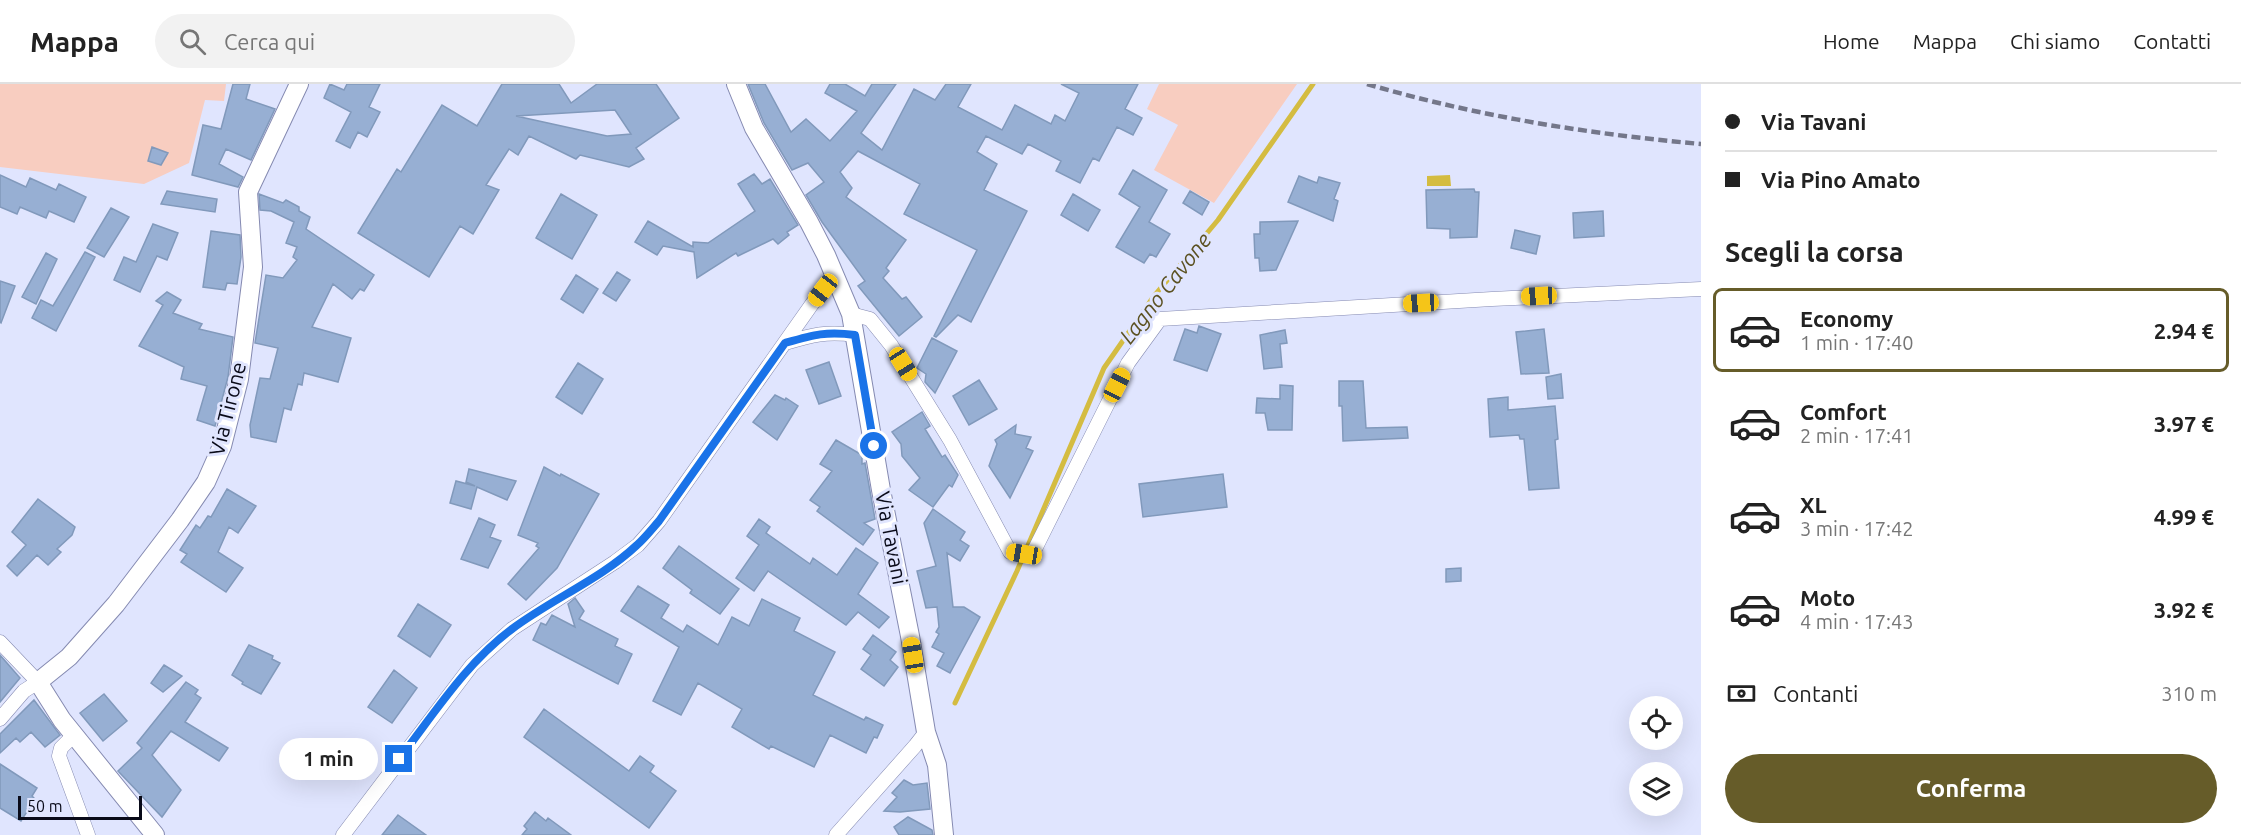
<!DOCTYPE html>
<html lang="it">
<meta charset="utf-8">
<style>
:root{--surface:#fff;--page:#f2f2f2;--text:#222;--muted:#767676;--line:#e0e0e0;--accent:#665c29}
body{margin:0;font-family:Ubuntu,sans-serif;background:var(--page);color:var(--text);height:100vh;display:flex;flex-direction:column;font-size:22px;white-space:nowrap}
*{box-sizing:border-box;margin:0}
p{font-size:20px;color:var(--muted)}
.icon{flex:none;width:33px;height:33px;fill:none;stroke:currentColor;stroke-width:2;stroke-linecap:round;stroke-linejoin:round}
.map{position:relative;flex:1;overflow:hidden}
.panel{display:flex;flex-direction:column;background:var(--surface);width:540px}
.panel>*{flex:none}
.banner{display:grid;align-content:center;height:132px;padding:0 24px;background:var(--surface)}
.buttons{position:absolute;left:1629px;top:612px;display:grid;gap:12px}
.buttons a{display:grid;place-items:center;width:54px;height:54px;border-radius:50%;background:var(--surface);box-shadow:0 6px 24px #0002;font-size:30px}
.scale{position:absolute;left:18px;bottom:15px;width:124px;box-sizing:border-box;padding-left:6px;border:3px solid #090a18;border-top:0;font-size:16px;line-height:21px;white-space:nowrap;color:#090a18;-webkit-text-stroke:4px #e0e5fe;paint-order:stroke}
.end{position:absolute;width:27px;height:27px;margin:-14px;border:8px solid #1a73e8;background:#fff;box-shadow:0 0 0 3px #fff}
.from{border-radius:50%}
.bubble{position:absolute;height:42px;border-radius:21px;background:var(--surface);box-shadow:0 6px 24px #0002;font-size:20px;font-weight:700;line-height:42px;text-align:center}
.car{position:absolute;width:18px;height:36px;margin:-18px -9px;border-radius:8px;box-shadow:0 0 4px 2px #0007;background:linear-gradient(#f5c518 24%,#345 0 40%,#f5c518 0 76%,#345 0 86%,#f5c518 0)}
.banner b{display:flex;align-items:center;gap:21px;height:57px;font-size:22px}
.banner b+b{border-top:2px solid var(--line)}
.banner i{width:15px;height:15px;background:var(--text)}
ul{padding:0;list-style:none}
li{display:flex;align-items:center;gap:18px;height:84px;margin:0 12px 9px;padding:0 12px;border:3px solid transparent;border-radius:9px}
li div{flex:1}
li b{display:block;font-size:22px}
li em{font-style:normal;font-weight:700}
li.current{border-color:var(--accent)}
li>.icon{width:54px;height:54px;stroke-width:1.5}
h2{padding:0 24px;font-size:27px;line-height:72px}
.pay{display:flex;align-items:center;gap:15px;height:66px;padding:0 24px;font-size:22px}
.pay p{margin-inline-start:auto}
.button{display:flex;gap:12px;margin-top:auto;padding:12px 24px}
.button a{flex:1;height:69px;border-radius:36px;background:var(--accent);color:#fff;font-size:24px;font-weight:700;line-height:69px;text-align:center}
header{display:flex;align-items:center;gap:36px;box-sizing:border-box;height:84px;padding:0 30px;background:var(--surface);border-bottom:2px solid var(--line)}
header strong{font-size:28px}
nav{display:flex;gap:33px;margin-inline-start:auto;font-size:21px}
.search{width:420px;height:54px;background:var(--page);display:flex;align-items:center;gap:15px;box-sizing:border-box;padding:0 21px;border-radius:33px;color:var(--muted);font-size:22px}
main{display:flex;flex:1;min-height:0}
.map>svg:first-child{display:block}
</style>
<header>
<strong>Mappa</strong>
<div class="search"><svg class="icon" aria-label="search" viewBox="0 0 24 24"><circle cx="10" cy="10" r="6"/><path d="M15 15l6 6"/></svg>Cerca qui</div>
<nav><a>Home</a><a>Mappa</a><a>Chi siamo</a><a>Contatti</a></nav>
</header>
<main>
<div class="map">
<svg width="1701" height="751" viewBox="0 0 1701 751">
<rect width="100%" height="100%" fill="#e0e5fe"/>
<path fill="#f8cdc0" d="M0 0H226L224 17 205 16 189 79 144 100 0 83Z
M1159 0H1297L1214 119 1154 86 1178 41 1147 25Z"/>
<path fill="#d4bc41" d="M1450 91 1451 102H1427V92Z"/>
<g fill="none" stroke-linecap="round" stroke-linejoin="round">
<path stroke="#d4bc41" stroke-width="5" d="M955 619 1017 487 1104 284 1154 212 1218 136 1313 0"/>
</g>
<path fill="#97afd3" stroke="#8199bb" stroke-width="1.5" fill-rule="evenodd" d="M233 0H250L246 15 275 25 251 76 226 65 219 80 243 93 238 103 192 91 203 41 221 45Z
M330 0 344 6 347 0H380L369 23 380 28 367 53 358 48 350 64 336 57 351 28 324 14Z
M502 0H559L571 19 597 0H656L679 34 636 64 644 75 629 83 580 71 576 75 529 52 518 71 509 65 486 101 499 106 473 150 460 142 429 193 358 149 397 85 401 88 442 21 477 42ZM615 26 631 50 607 52 516 32Z
M748 0H765L791 48 806 35 830 57 857 27 825 9 830 0H845L865 12 872 0H896L861 49 882 66 914 5 935 16 946 0H971L958 23 1002 46 1015 21 1051 40 1055 31 1065 37 1079 9 1061 0H1138L1125 25 1142 34 1133 51 1117 43 1099 77 1093 74 1080 99 1056 87 1061 77 1028 60 1022 70 986 52 977 68 997 80 984 106 1027 127 971 238 958 231 936 253 934 252 977 166 904 130 920 100 858 67 840 88 852 104 846 113 906 156 886 184 889 187 883 194 902 215 906 213 922 233 899 252 858 202 865 197 822 138 806 111 824 98 808 79 792 86 764 39Z
M152 63 168 69 161 81 148 77Z
M1133 86 1167 106 1149 138 1170 150 1156 173 1150 170 1144 179 1116 163 1140 123 1119 110Z
M754 90 762 100 770 95 798 141 787 148 789 151 778 160 773 155 738 172 736 169 697 194 694 168 663 162 657 171 635 158 648 137 693 163V158L708 159 755 127 738 100Z
M0 91 26 103 30 94 56 106 59 100 86 113 74 138 49 127 46 134 20 123 17 130 0 123Z
M1299 92 1317 99 1319 93 1340 99 1334 115 1338 117 1333 137 1288 118Z
M1474 105 1475 108H1479L1477 153 1450 154V145L1427 144 1426 106Z
M167 107 217 115 215 128 161 120Z
M1190 107 1209 118 1202 131 1183 119Z
M259 110 283 119 286 116 299 123V127L310 133 306 145 374 191 364 207 360 205 352 215 333 200 312 243 351 254 338 298 304 289 302 301 298 300 291 326 284 324 276 358 251 353 250 341 260 294 270 295 278 264 255 259 266 191 283 194 297 176 293 173 297 163 286 159 294 138 271 127 260 126Z
M561 110 597 131 572 175 536 154Z
M1073 110 1100 126 1088 147 1061 131Z
M111 124 129 133 104 173 87 164Z
M1603 127 1604 152 1574 154 1573 129Z
M1298 137 1276 186 1260 187 1259 174H1255L1254 150H1260V138Z
M153 140 178 149 167 176 157 172 140 208 114 196 124 173 136 178Z
M1515 146 1540 152 1536 170 1511 164Z
M211 147 240 151 241 173 237 200 227 199 225 206 203 203Z
M85 168 95 173 56 247 32 234 41 216 53 222Z
M46 169 57 175 36 220 22 213Z
M617 188 630 196 616 217 603 209Z
M576 191 598 205 583 229 561 215Z
M0 197 15 202 1 239 0 238Z
M167 208 181 216 173 229 202 240 199 245 233 253 228 293 215 342 197 336 207 302 181 295 184 283 139 262 163 221 156 217Z
M1199 242 1221 250 1207 287 1174 276 1185 245 1197 249Z
M1544 245 1549 289 1521 290 1516 248Z
M1285 246 1287 259 1280 260 1282 283 1264 285 1260 251Z
M932 254 957 267 935 309 925 298 926 290 917 284Z
M829 278 841 312 819 320 806 286Z
M578 279 603 295 582 330 556 313Z
M1561 290 1563 314 1548 315 1546 293Z
M979 296 997 325 969 341 953 312Z
M1339 297H1363L1366 344 1407 343 1408 354 1343 357 1342 322H1339Z
M1280 301 1293 302 1292 346H1268L1265 329H1256L1257 314 1280 315Z
M775 311 785 316 786 314 798 322 777 356 753 338Z
M1508 313V326L1555 322 1558 355 1555 356 1559 404 1529 406 1524 355H1520L1519 351 1490 353 1488 315Z
M922 328 930 342 925 345 942 373 945 371 958 391 952 403 949 401 933 423 909 406 920 394 902 372 901 360 892 348Z
M1016 341 1015 350 1031 353 1026 364 1033 367 1010 414 989 382 997 360 995 356Z
M836 356 862 371V380L865 379 875 435 864 439 874 446 863 461 817 427 820 423 810 416 832 387 820 380Z
M544 383 560 392 561 390 599 410 557 484 526 516 508 500 539 464 536 462 538 459 518 451Z
M469 385 516 397 507 416 477 403 471 425 450 419 456 397 475 402 466 398Z
M1223 390 1227 423 1143 433 1139 400Z
M227 405 256 422 238 449 229 443 218 468 243 484 226 508 181 478 187 470 180 466 196 441 200 444 208 432 211 433Z
M38 415 75 443 72 451 57 465 61 468 48 481 37 471 17 492 7 482 26 461 12 448Z
M933 425 965 448 960 456 969 462 960 477 947 469 953 523H964L980 533 950 589 937 582 944 569 932 563 939 550 936 548 939 543 937 523 926 524 917 487 936 482 924 439Z
M479 434 495 441 490 453 501 457 488 484 461 475Z
M759 435 770 443 766 449 810 480 813 474 837 491 856 464 878 479 858 510 889 533 879 544 858 528 846 541 768 487 754 507 736 494 759 461 747 452Z
M679 462 739 505 720 530 690 509 692 506 663 484Z
M1461 484V497L1446 498V485Z
M638 502 669 521 661 534 683 548 687 541 718 561 732 533 749 542 762 515 800 534 794 547 835 568 813 611 864 636 866 633 883 641 877 654 874 653 866 669 830 651 814 683 771 662 769 665 732 643 742 625 698 599 681 631 653 617 679 563 621 527Z
M575 514 584 527 579 535 618 555 615 562 632 570 618 600 533 556 541 539 546 541 552 531 575 543 568 520Z
M418 520 451 541 430 573 398 552Z
M873 551 896 568 890 576 898 583 884 602 861 585 871 571 863 565Z
M249 561 273 572 272 575 280 579 261 610 242 600 243 598 232 591Z
M0 571 20 594 0 618Z
M164 581 182 592 163 608 151 599Z
M394 586 417 604 392 639 368 623Z
M186 598 198 606 195 610 201 614 185 638 228 664 219 677 171 647 152 671 181 706 162 733 118 687 142 664 137 659Z
M104 610 127 637 103 657 80 629Z
M34 616 60 651 45 663 31 648 20 658 16 654 0 669V650Z
M544 625 629 687 640 672 654 682 650 688 676 707 649 744 524 653Z
M0 680 37 704 32 712 35 715 21 737 0 724Z
M904 696 913 701 927 699 930 725 900 728 884 727 897 713 892 709Z
M535 728 546 737 548 734 571 751H522L527 745 524 742Z
M398 731 426 751H382Z
M908 733 932 746 933 751H899L894 743Z"/>
<g fill="none" stroke-linecap="round" stroke-linejoin="round">
<g stroke="#858ab1" stroke-width="15">
<path id="minor" d="M851 230 870 235 891 261 950 356 1010 468 1032 471 1128 279 1160 235 1492 215 1701 205
M785 259C812 251 826 247 855 251
M0 558 38 598 24 607 0 635
M74 651 61 664 59 672 88 751
M343 751 472 581 512 545 615 478 638 461 659 437 812 220 835 191
M836 751 915 662 926 648"/>
</g>
<g stroke="#858ab1" stroke-width="20">
<path id="tertiary" d="M736 0 754 44 809 138 826 171 851 230 881 406 910 552 926 648 937 681 944 751
M155 751 62 636 38 598 69 573 116 520 180 436 206 398 222 362 239 295 253 183 248 108 299 0"/>
</g>
<use href="#minor" stroke="#fff" stroke-width="14"/>
<use href="#tertiary" stroke="#fff" stroke-width="18"/>
<path stroke="#74778a" stroke-width="4.5" stroke-dasharray="9 4.5" stroke-linecap="butt" d="M1367 0C1476 32 1588 50 1701 60"/>
</g>
<g fill="none" stroke-linecap="round" stroke-linejoin="round">
<path stroke="#1a73e8" stroke-width="8" d="M399 675C434 630 466 579 512 545 552 515 601 495 637 461 645 454 652 445 659 437L785 259C813 251 826 247 855 251L874 362"/>
</g>
<g text-anchor="middle" stroke-width="6" stroke-linejoin="round" paint-order="stroke">
<g font-size="21" fill="#090a18" stroke="#e0e5fe">
<text transform="translate(228 325) rotate(-76)" y="7">Via Tirone</text>
<text transform="translate(891 454) rotate(79)" y="7">Via Tavani</text>
</g>
<g font-size="22" font-style="italic" fill="#5c5222" stroke="#e0e5fe">
<text transform="translate(1165 204) rotate(-52)" y="8">Lagno Cavone</text>
</g>
</g>
</svg>
<div class="buttons">
<a><svg class="icon" aria-label="locate" viewBox="0 0 24 24"><circle cx="12" cy="12" r="6"/><path d="M12 2v4M12 18v4M2 12h4M18 12h4"/></svg></a>
<a><svg class="icon" aria-label="layers" viewBox="0 0 24 24"><path d="M12 4l9 5-9 5-9-5zM3 14l9 5 9-5"/></svg></a>
</div>
<div class="scale">50 m</div>
<i class="end from" style="left:874px;top:362px"></i>
<i class="end" style="left:399px;top:675px"></i>
<div class="bubble" style="left:279px;top:654px;width:99px">1 min</div>
<i class="car" style="left:823px;top:206px;rotate:218deg"></i>
<i class="car" style="left:1539px;top:212px;rotate:267deg"></i>
<i class="car" style="left:1421px;top:219px;rotate:267deg"></i>
<i class="car" style="left:903px;top:280px;rotate:148deg"></i>
<i class="car" style="left:1117px;top:301px;rotate:27deg"></i>
<i class="car" style="left:1024px;top:470px;rotate:279deg"></i>
<i class="car" style="left:913px;top:571px;rotate:351deg"></i>
</div>
<section class="panel">
<div class="banner">
<b><i class="from"></i>Via Tavani</b>
<b><i></i>Via Pino Amato</b>
</div>
<h2>Scegli la corsa</h2>
<ul>
<li class="current"><svg class="icon" aria-label="car" viewBox="0 0 24 24"><path d="M5 17H2v-5l4-1 3-4h7l3 4 3 1v5h-3M9 17h6M6 11h13"/><circle cx="7" cy="17" r="2"/><circle cx="17" cy="17" r="2"/></svg><div><b>Economy</b><p>1 min · 17:40</p></div><em>2.94 €</em></li>
<li><svg class="icon" aria-label="car" viewBox="0 0 24 24"><path d="M5 17H2v-5l4-1 3-4h7l3 4 3 1v5h-3M9 17h6M6 11h13"/><circle cx="7" cy="17" r="2"/><circle cx="17" cy="17" r="2"/></svg><div><b>Comfort</b><p>2 min · 17:41</p></div><em>3.97 €</em></li>
<li><svg class="icon" aria-label="car" viewBox="0 0 24 24"><path d="M5 17H2v-5l4-1 3-4h7l3 4 3 1v5h-3M9 17h6M6 11h13"/><circle cx="7" cy="17" r="2"/><circle cx="17" cy="17" r="2"/></svg><div><b>XL</b><p>3 min · 17:42</p></div><em>4.99 €</em></li>
<li><svg class="icon" aria-label="car" viewBox="0 0 24 24"><path d="M5 17H2v-5l4-1 3-4h7l3 4 3 1v5h-3M9 17h6M6 11h13"/><circle cx="7" cy="17" r="2"/><circle cx="17" cy="17" r="2"/></svg><div><b>Moto</b><p>4 min · 17:43</p></div><em>3.92 €</em></li>
</ul>
<div class="pay"><svg class="icon" aria-label="cash" viewBox="0 0 24 24"><path d="M3 7h18v10H3z"/><circle cx="12" cy="12" r="2"/></svg>Contanti<p>310 m</p></div>
<div class="button"><a>Conferma</a></div>
</section>
</main>
